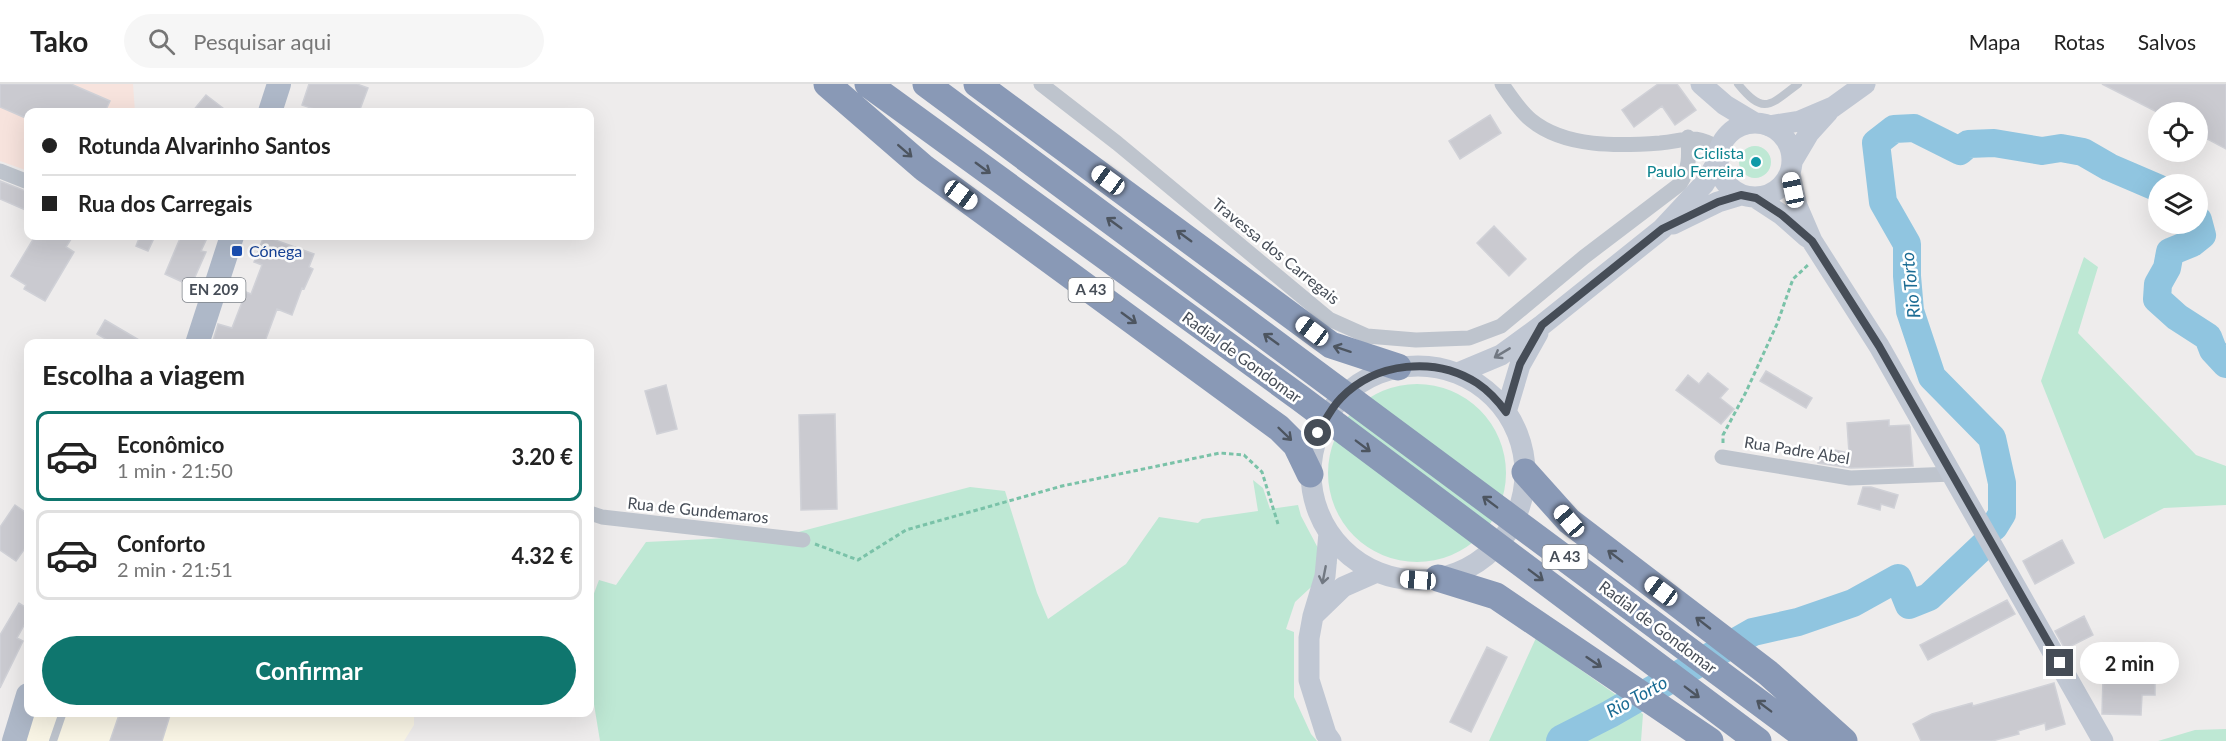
<!DOCTYPE html>
<html lang="pt">
<meta charset="utf-8">
<style>
:root{--surface:#fff;--page:#f6f6f6;--text:#222;--muted:#767676;--line:#e0e0e0;--accent:#0f766e}
body{margin:0;font-family:Lato,sans-serif;background:var(--page);color:var(--text);height:100vh;display:flex;flex-direction:column;font-size:22px;white-space:nowrap}
*{box-sizing:border-box;margin:0}
p{font-size:20px;color:var(--muted)}
.icon{flex:none;width:33px;height:33px;fill:none;stroke:currentColor;stroke-width:2;stroke-linecap:round;stroke-linejoin:round}
.map{position:relative;flex:1;overflow:hidden}
.panel{position:absolute;left:24px;top:255px;width:570px;height:378px;display:flex;flex-direction:column;background:var(--surface);border-radius:12px;box-shadow:0 6px 24px #0002}
.panel>*{flex:none}
.hud{position:absolute;left:24px;top:24px;width:570px;height:132px;border-radius:12px;box-shadow:0 6px 24px #0002;display:grid;align-content:center;height:132px;padding:0 18px;background:var(--surface)}
.fabs{position:absolute;left:2148px;top:18px;display:grid;gap:12px}
.fabs a{display:grid;place-items:center;width:60px;height:60px;border-radius:50%;background:var(--surface);box-shadow:0 6px 24px #0002;font-size:30px}
.end{position:absolute;width:27px;height:27px;margin:-14px;border:8px solid #464d57;background:#fff;box-shadow:0 0 0 3px #fff}
.from{border-radius:50%}
.bubble{position:absolute;height:42px;border-radius:21px;background:var(--surface);box-shadow:0 6px 24px #0002;font-size:20px;font-weight:700;line-height:42px;text-align:center}
.car{position:absolute;width:18px;height:36px;margin:-18px -9px;border-radius:8px;box-shadow:0 0 4px 2px #0007;background:linear-gradient(#fff 24%,#345 0 40%,#fff 0 76%,#345 0 86%,#fff 0)}
.hud b{display:flex;align-items:center;gap:21px;height:57px;font-size:22px}
.hud b+b{border-top:2px solid var(--line)}
.hud i{width:15px;height:15px;background:var(--text)}
ul{padding:0;list-style:none}
li{display:flex;align-items:center;gap:18px;height:90px;margin:0 12px 9px;padding:0 6px;border:3px solid var(--line);border-radius:12px}
li div{flex:1}
li b{display:block;font-size:22px}
li em{font-style:normal;font-weight:700}
li.on{border-color:var(--accent)}
li>.icon{width:54px;height:54px;stroke-width:1.5}
h2{padding:0 18px;font-size:27px;line-height:72px}
.button{display:flex;gap:12px;margin-top:auto;padding:12px 18px}
.button a{flex:1;height:69px;border-radius:36px;background:var(--accent);color:#fff;font-size:24px;font-weight:700;line-height:69px;text-align:center}
header{display:flex;align-items:center;gap:36px;box-sizing:border-box;height:84px;padding:0 30px;background:var(--surface);border-bottom:2px solid var(--line)}
header strong{font-size:28px}
nav{display:flex;gap:33px;margin-inline-start:auto;font-size:21px}
.search{width:420px;height:54px;background:var(--page);display:flex;align-items:center;gap:15px;box-sizing:border-box;padding:0 21px;border-radius:33px;color:var(--muted);font-size:22px}
.map>svg:first-child{display:block}
</style>
<header>
<strong>Tako</strong>
<div class="search"><svg class="icon" aria-label="search" viewBox="0 0 24 24"><circle cx="10" cy="10" r="6"/><path d="M15 15l6 6"/></svg>Pesquisar aqui</div>
<nav><a>Mapa</a><a>Rotas</a><a>Salvos</a></nav>
</header>
<div class="map">
<svg width="2226" height="657" viewBox="0 0 2226 657">
<rect width="100%" height="100%" fill="#eeecec"/>
<path fill="#f9f5e5" d="M29 629H414V641L404 657H20Z"/>
<path fill="#f7e3dd" d="M0 0H133L135 28H28V87L0 77Z"/>
<path fill="#bee8d4" d="M1739 78a16 16 0 1 1 32 0a16 16 0 1 1-32 0Z
M2084 173 2098 183 2078 249 2196 371 2226 382V421L2164 424 2104 455 2041 297Z
M1328 389a89 89 0 1 1 178 0a89 89 0 1 1-178 0Z
M1253 396 1263 404 1270 425 1298 421 1301 432 1319 466 1337 479 1295 518 1286 545 1294 548V613L1311 650 1317 657H600L590 596V520L599 496 616 501 646 458 787 451 970 403 1005 407 1037 509 1048 535 1126 480 1159 433 1198 439 1202 435 1258 427Z
M1536 554 1643 630 1641 657H1489Z
M2226 645V657H2158L2195 646Z"/>
<g fill="none" stroke-linecap="round" stroke-linejoin="round">
<path stroke="#90c5e0" stroke-width="28" d="M2198 136 2202 151 2192 159 2170 168 2167 184 2158 200 2157 215 2177 233 2208 253 2213 266 2226 280
M1994 443 2002 430V399L1992 354 1932 293 1910 227 1907 192V160L1883 118 1876 59 1894 45 1914 44 1960 67 1968 60 1994 59 2042 67 2061 64 2083 68 2109 83 2158 104
M1560 657 1561 655 1610 630 1753 548 1798 538 1853 519 1898 494 1909 521 1929 513 1983 462"/>
</g>
<path fill="#cacad0" stroke="#d0d1d7" stroke-width="1.5" d="M0 0H71L110 17 105 28H28V35L0 23Z
M309 0H357L368 4 359 28H340L330 25 329 28H323L302 21Z
M1658 0H1677L1696 26 1675 41 1662 22 1634 43 1622 26Z
M2102 0H2226V65L2198 50V28H2157Z
M206 11 228 28H192Z
M1490 31 1501 49 1460 75 1449 57Z
M0 97 28 108V127L0 115Z
M1494 142 1526 175 1509 192 1477 159Z
M35 152H73L66 163 74 168 45 217 24 205 26 201 11 192Z
M140 152H155L148 167 136 162Z
M181 152H208L201 167 206 168 191 202 165 190Z
M264 152 314 170 309 183 313 185 304 205 302 204 292 231 277 225 264 260H212L218 240 232 244 246 208 251 210 262 181 254 178Z
M105 236 146 260H114L97 250Z
M1766 287 1812 314 1806 324 1760 297Z
M1708 289 1728 305 1720 314 1734 325 1721 340 1676 306 1688 291 1699 300Z
M666 301 677 345 657 350 645 307Z
M835 330 837 425 801 426 799 331Z
M1889 336V342L1909 341 1910 343 1913 382 1851 384 1818 379 1820 363 1849 369 1847 339Z
M1863 403H1871L1898 411 1894 424 1881 420 1880 426 1858 420Z
M15 421 28 430V460L16 477 0 466V443Z
M2062 456 2074 479 2035 500 2023 477Z
M2007 516 2015 530 1928 576 1920 561Z
M19 519 28 525V534L17 554 23 557 0 604V551Z
M2084 532 2093 551 2065 565 2055 547Z
M1487 563 1507 573 1471 648 1450 638Z
M2103 593 2155 594V611H2142L2141 631 2102 630Z
M2054 599 2065 640 2046 646 2045 639 2018 647 2019 650 1992 657H1921L1913 640 1932 630 1972 619 1973 622Z
M120 628H171L162 657H110Z"/>
<g fill="none" stroke-linecap="round" stroke-linejoin="round">
<path stroke="#7ac2a8" stroke-width="3" stroke-dasharray="4.5 3" stroke-linecap="butt" d="M1723 359V351L1746 308 1777 240 1793 195 1808 181
M815 460 858 476 906 446 1062 402 1220 369 1244 371 1262 388 1278 440"/>
<path stroke="#bec4cd" stroke-width="8" d="M1738 0C1764 32 1770 21 1798 0
M53 657 63 628"/>
<path stroke="#bec4cd" stroke-width="15" d="M1041 0 1117 59 1329 235 1367 252 1416 256 1469 254 1501 242 1584 173 1680 100C1690 84 1689 71 1688 53
M1502 0C1510 12 1520 27 1531 36 1565 64 1619 62 1660 59 1689 56 1692 49 1721 65
M0 87 28 98
M1722 373 1850 394 1953 390
M590 429 602 433 803 456"/>
<path stroke="#c0c7d3" stroke-width="21" d="M1701 0 1725 21 1755 39
M1718 76a37 37 0 1 1 74 0a37 37 0 1 1-74 0Z
M1769 42 1800 37 1833 23 1865 0
M1793 76 1809 49 1828 28
M1790 90 1797 122 1812 157 1879 262 2103 657
M1756 114 1782 131 1807 153
M1673 140 1718 118 1741 111
M1311 389a107 107 0 1 1 214 0a107 107 0 1 1-214 0Z
M1458 289 1501 271 1542 241 1662 145 1704 100 1718 77
M1506 328 1520 281 1538 249
M1329 449 1325 492 1313 532 1309 554V596L1326 650 1331 657
M1313 532 1343 503 1377 488"/>
<path stroke="#aeb8c8" stroke-width="24" d="M270 28 279 0
M197 260 232 152
M14 657 28 611"/>
<path stroke="#8999b6" stroke-width="27" d="M827 0 924 84 1279 344 1296 361 1310 390
M868 0 1300 314 1758 657
M926 0 1811 657
M977 0 1331 261 1398 283
M1525 388 1569 437 1768 589 1844 657
M1438 494 1496 512 1710 657"/>
</g>
<defs><path id="oneway-shaft" d="M-6 0H5M1.5-3L5.5 0L1.5 3" fill="none" stroke-width="1.6" stroke-linecap="round" stroke-linejoin="round" transform="scale(1.5)"/></defs>
<g stroke="#4d5560">
<use href="#oneway-shaft" transform="translate(905 67) rotate(41)"/>
<use href="#oneway-shaft" transform="translate(983 84) rotate(36)"/>
<use href="#oneway-shaft" transform="translate(1114 139) rotate(-144)"/>
<use href="#oneway-shaft" transform="translate(1184 152) rotate(-144)"/>
<use href="#oneway-shaft" transform="translate(1129 234) rotate(36)"/>
<use href="#oneway-shaft" transform="translate(1271 255) rotate(-144)"/>
<use href="#oneway-shaft" transform="translate(1342 265) rotate(-162)"/>
<use href="#oneway-shaft" transform="translate(1285 350) rotate(44)"/>
<use href="#oneway-shaft" transform="translate(1363 362) rotate(37)"/>
<use href="#oneway-shaft" transform="translate(1490 418) rotate(-143)"/>
<use href="#oneway-shaft" transform="translate(1615 472) rotate(-143)"/>
<use href="#oneway-shaft" transform="translate(1536 491) rotate(37)"/>
<use href="#oneway-shaft" transform="translate(1703 539) rotate(-142)"/>
<use href="#oneway-shaft" transform="translate(1594 578) rotate(34)"/>
<use href="#oneway-shaft" transform="translate(1692 608) rotate(37)"/>
<use href="#oneway-shaft" transform="translate(1764 622) rotate(-143)"/>
</g>
<g stroke="#717882">
<use href="#oneway-shaft" transform="translate(1502 269) rotate(149)"/>
<use href="#oneway-shaft" transform="translate(1324 491) rotate(101)"/>
</g>
<g fill="none" stroke-linecap="round" stroke-linejoin="round">
<path stroke="#464d57" stroke-width="8" d="M1318 349C1325 337 1331 324 1341 314 1376 278 1435 272 1477 299 1489 307 1498 317 1506 328L1520 280 1542 241 1662 145 1718 118 1741 111 1756 114 1782 131 1812 157 1879 262 2060 579"/>
</g>
<circle fill="#0f9aa8" stroke="#fff" stroke-width="2" cx="1756" cy="78" r="6"/>
<rect fill="#1a4fb4" stroke="#fff" stroke-width="2" x="231" y="161" width="12" height="12" rx="3"/>
<g text-anchor="middle" stroke-width="5" stroke-linejoin="round" paint-order="stroke">
<g fill="#fff" stroke="#7e8289" stroke-width="1.5">
<rect x="182.5" y="194" width="63" height="24" rx="4.5"/>
<rect x="1068.5" y="194" width="45" height="24" rx="4.5"/>
<rect x="1542.5" y="461" width="45" height="24" rx="4.5"/>
</g>
<g font-size="15" font-weight="bold" fill="#464d57">
<text x="214" y="211">EN 209</text>
<text x="1091" y="211">A 43</text>
<text x="1565" y="478">A 43</text>
</g>
<g font-size="16" fill="#0d838f" stroke="#fff" text-anchor="end">
<text x="1744" y="75">Ciclista<tspan x="1744" dy="18">Paulo Ferreira</tspan></text>
</g>
<g font-size="16" fill="#164399" stroke="#fff" text-anchor="start">
<text x="249" y="173">Cónega</text>
</g>
<g font-size="16" fill="#464d57" stroke="#fff">
<text transform="translate(1276 167) rotate(39)" y="6">Travessa dos Carregais</text>
<text transform="translate(1242 273) rotate(36)" y="6">Radial de Gondomar</text>
<text transform="translate(1797 366) rotate(9)" y="6">Rua Padre Abel</text>
<text transform="translate(698 426) rotate(6)" y="6">Rua de Gundemaros</text>
<text transform="translate(1658 543) rotate(37)" y="6">Radial de Gondomar</text>
</g>
<g font-size="18" font-style="italic" fill="#1c6c94" stroke="#fff">
<text transform="translate(1911 201) rotate(-96)" y="6">Rio Torto</text>
<text transform="translate(1637 613) rotate(-29)" y="6">Rio Torto</text>
</g>
</g>
</svg>
<div class="fabs">
<a><svg class="icon" aria-label="locate" viewBox="0 0 24 24"><circle cx="12" cy="12" r="6"/><path d="M12 2v4M12 18v4M2 12h4M18 12h4"/></svg></a>
<a><svg class="icon" aria-label="layers" viewBox="0 0 24 24"><path d="M12 4l9 5-9 5-9-5zM3 14l9 5 9-5"/></svg></a>
</div>
<i class="end from" style="left:1318px;top:349px"></i>
<i class="end" style="left:2060px;top:579px"></i>
<div class="bubble" style="left:2080px;top:558px;width:99px">2 min</div>
<i class="car" style="left:1108px;top:96px;rotate:306deg"></i>
<i class="car" style="left:1793px;top:106px;rotate:348deg"></i>
<i class="car" style="left:961px;top:111px;rotate:126deg"></i>
<i class="car" style="left:1312px;top:247px;rotate:307deg"></i>
<i class="car" style="left:1569px;top:437px;rotate:319deg"></i>
<i class="car" style="left:1418px;top:496px;rotate:275deg"></i>
<i class="car" style="left:1661px;top:507px;rotate:307deg"></i>
<div class="hud">
<b><i class="from"></i>Rotunda Alvarinho Santos</b>
<b><i></i>Rua dos Carregais</b>
</div>
<section class="panel">
<h2>Escolha a viagem</h2>
<ul>
<li class="on"><svg class="icon" aria-label="car" viewBox="0 0 24 24"><path d="M5 17H2v-5l4-1 3-4h7l3 4 3 1v5h-3M9 17h6M6 11h13"/><circle cx="7" cy="17" r="2"/><circle cx="17" cy="17" r="2"/></svg><div><b>Econômico</b><p>1 min · 21:50</p></div><em>3.20 €</em></li>
<li><svg class="icon" aria-label="car" viewBox="0 0 24 24"><path d="M5 17H2v-5l4-1 3-4h7l3 4 3 1v5h-3M9 17h6M6 11h13"/><circle cx="7" cy="17" r="2"/><circle cx="17" cy="17" r="2"/></svg><div><b>Conforto</b><p>2 min · 21:51</p></div><em>4.32 €</em></li>
</ul>
<div class="button"><a>Confirmar</a></div>
</section>
</div>
